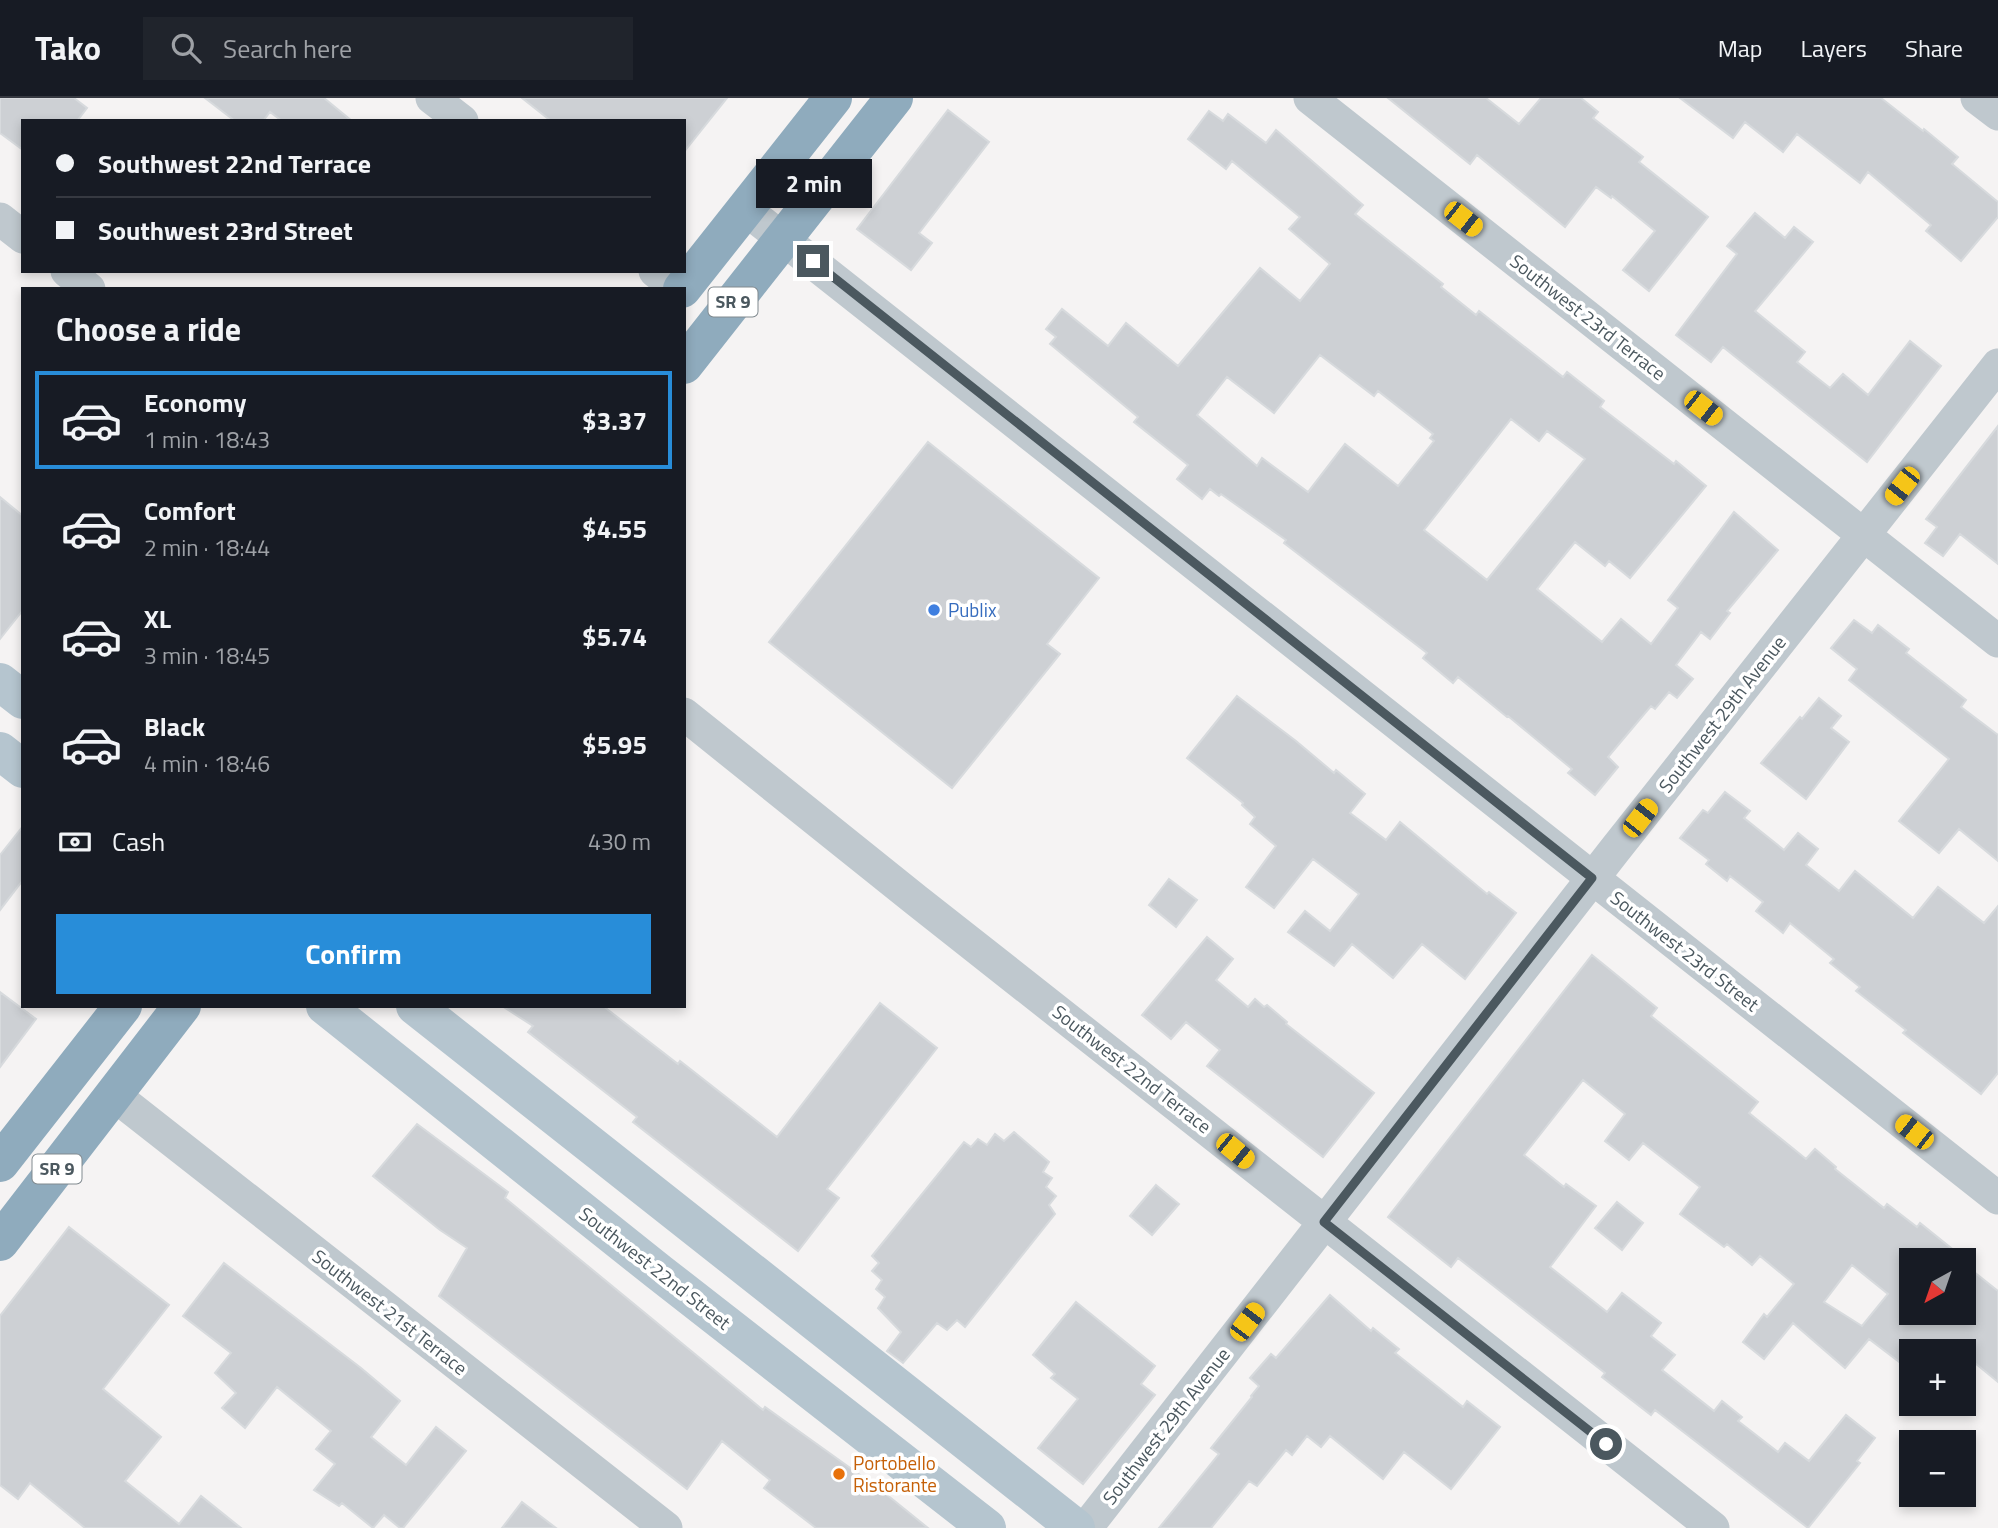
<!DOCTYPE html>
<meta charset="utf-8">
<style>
:root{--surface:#171b24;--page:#20242c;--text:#f1f3f6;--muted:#9ea1a6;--line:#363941;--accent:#288dd9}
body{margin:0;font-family:"Titillium Web",sans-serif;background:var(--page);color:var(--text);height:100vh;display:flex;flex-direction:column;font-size:26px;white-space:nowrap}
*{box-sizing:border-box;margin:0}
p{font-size:23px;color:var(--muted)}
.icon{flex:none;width:38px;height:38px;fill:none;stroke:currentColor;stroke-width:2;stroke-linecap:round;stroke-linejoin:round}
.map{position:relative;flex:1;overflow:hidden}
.drawer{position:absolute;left:21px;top:189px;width:665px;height:721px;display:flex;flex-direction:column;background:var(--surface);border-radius:0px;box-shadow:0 4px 10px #0003}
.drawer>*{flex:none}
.hud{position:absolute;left:21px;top:21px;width:665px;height:154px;border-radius:0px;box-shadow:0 4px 10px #0003;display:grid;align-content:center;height:154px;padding:0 35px;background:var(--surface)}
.needle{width:46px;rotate:220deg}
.buttons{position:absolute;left:1899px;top:1150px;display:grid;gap:14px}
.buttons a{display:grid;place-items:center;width:77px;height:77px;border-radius:0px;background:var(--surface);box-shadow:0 4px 10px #0003;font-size:35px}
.end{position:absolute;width:32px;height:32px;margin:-16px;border:9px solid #4b585f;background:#fff;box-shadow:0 0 0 4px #fff}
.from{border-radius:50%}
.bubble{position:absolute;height:49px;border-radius:0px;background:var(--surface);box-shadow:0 4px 10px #0003;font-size:23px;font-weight:700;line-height:49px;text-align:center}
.car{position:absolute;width:21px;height:42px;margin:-21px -10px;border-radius:9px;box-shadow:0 0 5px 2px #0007;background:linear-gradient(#f5c518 24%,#345 0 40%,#f5c518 0 76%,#345 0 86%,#f5c518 0)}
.hud b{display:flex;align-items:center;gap:24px;height:66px;font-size:26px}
.hud b+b{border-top:2px solid var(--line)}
.hud i{width:18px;height:18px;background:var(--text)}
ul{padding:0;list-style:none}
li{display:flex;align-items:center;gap:21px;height:98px;margin:0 14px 10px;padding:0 21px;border:4px solid transparent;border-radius:0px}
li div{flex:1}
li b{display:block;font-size:26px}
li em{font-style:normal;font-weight:700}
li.on{border-color:var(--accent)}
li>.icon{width:63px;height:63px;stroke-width:1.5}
h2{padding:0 35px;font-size:32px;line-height:84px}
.pay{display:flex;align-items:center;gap:18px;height:77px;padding:0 35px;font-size:26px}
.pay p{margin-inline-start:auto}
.primary-button{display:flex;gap:14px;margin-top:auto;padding:14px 35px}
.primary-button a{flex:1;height:80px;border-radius:0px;background:var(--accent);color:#fff;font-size:28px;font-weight:700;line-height:80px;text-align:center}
header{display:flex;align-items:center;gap:42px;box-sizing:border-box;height:98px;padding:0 35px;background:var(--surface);border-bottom:2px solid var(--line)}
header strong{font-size:33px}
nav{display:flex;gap:38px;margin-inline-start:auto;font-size:24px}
.search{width:490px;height:63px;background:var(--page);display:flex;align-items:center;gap:18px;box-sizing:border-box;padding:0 24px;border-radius:0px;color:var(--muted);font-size:26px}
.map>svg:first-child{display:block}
</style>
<header>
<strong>Tako</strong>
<div class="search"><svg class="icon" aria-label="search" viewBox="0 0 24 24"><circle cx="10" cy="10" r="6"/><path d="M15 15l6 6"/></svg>Search here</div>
<nav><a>Map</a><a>Layers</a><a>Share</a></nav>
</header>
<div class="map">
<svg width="1998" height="1430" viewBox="0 0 1998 1430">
<rect width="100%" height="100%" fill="#f5f3f3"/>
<path fill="#cdd0d4" stroke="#d7dadd" stroke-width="2" fill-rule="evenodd" d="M0 0H74L87 10 77 23H23V52L0 35Z
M205 0H324L352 23H282L270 14 263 23H235Z
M522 0H727L684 54V23H551Z
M1388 0H1486L1519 26 1541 0H1581L1598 14 1593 20 1643 59 1639 64 1708 119 1649 193 1623 172 1655 133 1612 98 1611 100 1596 89 1565 129 1477 57 1470 66Z
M1680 0H1881L1923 33 1924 31 1958 59 1952 66 1998 104V119L1961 163 1926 133 1931 127 1868 74 1860 85 1797 36 1783 54 1745 24 1733 40Z
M948 12 989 44 919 135 932 145 911 172 857 131Z
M1209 13 1223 23 1228 16 1266 45 1276 32 1363 107 1355 116 1443 186 1441 189 1476 217 1479 213 1563 279 1567 274 1604 303 1600 309 1674 366 1676 363 1706 388 1630 480 1609 463 1605 468 1575 444 1537 491 1602 544 1621 521 1651 546 1678 510 1668 502 1734 414 1778 452 1727 513 1730 515 1710 541 1701 534 1676 567 1693 581 1677 600 1669 594 1655 611 1651 608 1608 659 1618 669 1595 697 1568 675 1572 671 1508 618 1507 619 1458 579 1453 585 1423 560 1427 555 1284 445 1286 442 1221 396 1219 398 1210 391 1202 401 1177 381 1188 367 1134 324 1138 319 1050 246 1056 239 1046 231 1062 211 1108 248 1126 225 1178 268 1260 170 1300 203 1330 166 1289 131 1300 119 1232 63 1226 71 1188 41ZM1320 257 1374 298 1378 293 1433 336 1430 340 1434 343 1398 388 1345 346 1308 394 1262 360 1257 368 1197 317 1227 279 1274 315ZM1511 321 1539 343 1547 333 1585 361 1487 482 1424 432Z
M1755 115 1785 140 1794 129 1813 144 1755 213 1805 254 1797 264 1830 290 1843 276 1868 297 1910 243 1941 268 1867 364 1723 249 1711 264 1676 237 1737 156 1727 148Z
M1998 328V466L1960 436 1943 458 1925 445 1937 429 1926 421Z
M928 344 1099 480 1047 546 1060 556 952 690 769 544Z
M0 399 23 418V512L0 541Z
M1854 522 1872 535 1878 527 1909 551 1906 555 1966 602 1961 609 1998 637V763L1959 731 1939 755 1899 723 1949 661 1849 582 1857 571 1831 550Z
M1237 598 1296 643 1334 675 1336 672 1365 696 1350 715 1386 742 1400 724 1487 796 1489 794 1516 815 1465 881 1422 846 1393 880 1352 846 1334 868 1288 834 1305 813 1330 833 1359 796 1313 761 1274 810 1246 789 1276 748 1250 726 1255 719 1242 707 1243 705 1187 660Z
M1819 600 1841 618 1831 630 1849 644 1806 701 1761 665 1800 619 1802 621Z
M1725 694 1750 713 1744 720 1784 752 1798 735 1818 751 1806 767 1839 793 1855 773 1913 820 1938 789 1984 825 1998 808V975L1981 996 1903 935 1906 932 1856 893 1860 889 1830 865 1834 861 1790 825 1783 835 1756 813 1763 804 1730 778 1727 783 1706 766 1709 762 1680 740 1703 712 1708 715Z
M23 728V782L0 812V757Z
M1169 781 1197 802 1176 829 1149 807Z
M1207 839 1233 861 1216 882 1248 909 1255 901 1264 909 1267 907 1287 924 1286 926 1374 995 1323 1059 1207 968 1220 952 1186 924 1171 941 1142 917Z
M1592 857 1657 910 1651 918 1758 1004 1749 1015 1806 1061 1815 1051 1836 1069 1835 1071 1884 1110 1887 1106 1917 1129 1920 1125 1966 1162H1911V1214H1964V1166L1998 1193V1284L1964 1256V1253H1911V1273L1869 1241 1845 1270 1793 1225 1764 1261 1743 1244 1764 1216 1767 1219 1794 1186 1760 1158 1752 1167 1727 1146 1724 1149 1680 1116 1700 1089 1643 1045 1629 1062 1605 1043 1625 1016 1583 982 1524 1057 1564 1089 1566 1086 1596 1108 1550 1169 1607 1214 1622 1195 1661 1225 1651 1238 1675 1257 1662 1272 1714 1313 1722 1303 1742 1319 1738 1323 1778 1354 1785 1345 1809 1363 1846 1317 1875 1340 1857 1363 1860 1365 1808 1430 1655 1312 1651 1317 1602 1279 1605 1275 1458 1160 1451 1169 1388 1119ZM1852 1167 1888 1196 1862 1228 1824 1204Z
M0 894 36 921 0 969Z
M880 905 937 950 827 1091 839 1100 798 1153 633 1024 637 1019 528 934 533 928 502 908H603L678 966 680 963 777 1039Z
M417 1026 508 1094 505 1100 763 1312 765 1309 881 1392 928 1430H816L764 1390 770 1382 722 1343 687 1391 439 1198 467 1150 440 1132 373 1078Z
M1014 1034 1049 1064 1043 1074 1052 1080 1046 1089 1056 1098 1049 1107 1055 1116 965 1229 957 1222 947 1232 937 1225 903 1265 887 1253 901 1234 878 1210 885 1199 876 1191 882 1182 872 1173 879 1165 872 1158 964 1044 971 1049 978 1041 987 1047 995 1036 1004 1043Z
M1156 1087 1179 1106 1152 1137 1130 1118Z
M1617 1104 1643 1125 1622 1152 1595 1130Z
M69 1129 169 1207 103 1291 161 1339 125 1383 179 1426 201 1398 241 1430H85L30 1385 18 1401 0 1387V1218Z
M224 1165 361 1270 400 1303 371 1339 406 1367 436 1329 466 1353 403 1430H400L384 1417 373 1430 342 1405 339 1408 314 1392 335 1366 316 1351 331 1333 277 1289 245 1330 222 1310 236 1295 215 1275 231 1255 183 1218Z
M1330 1197 1371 1233 1373 1230 1399 1251 1395 1255 1463 1309 1467 1303 1500 1329 1451 1391 1404 1354 1383 1381 1330 1338 1321 1349 1307 1338 1292 1357 1286 1352 1257 1388 1249 1383 1211 1430H1159L1219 1356 1211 1350 1252 1299 1251 1298 1259 1288 1250 1280 1271 1256 1276 1260Z
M1076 1204 1155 1268 1141 1286 1155 1297 1083 1386 1038 1350 1078 1301 1051 1280 1055 1276 1033 1257Z
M522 1404 556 1430H502Z"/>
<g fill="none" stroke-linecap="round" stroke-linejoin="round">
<path stroke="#bfc8ce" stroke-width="33" d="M432 0 462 23
M1310 0 1998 543
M1977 0 1998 16
M745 111 1998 1100
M0 121 23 139
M67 173 89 191
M655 173 678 191
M684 616 916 802 1713 1430
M114 997 666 1430
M1086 1430 1614 753 1998 267"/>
<path stroke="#b5c5cf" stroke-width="38" d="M0 584 23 602
M0 653 23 671
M325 908 660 1175 987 1430
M415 908 1076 1430"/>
<path stroke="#8fabbd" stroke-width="38" d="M682 191 833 0
M684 267 894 0
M0 1065 123 908
M0 1144 182 908"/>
</g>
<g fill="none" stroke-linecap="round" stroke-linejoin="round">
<path stroke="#4b585f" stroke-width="9" d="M813 163 1592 780 1324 1124 1606 1346"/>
</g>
<circle fill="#3f7fe0" stroke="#fff" stroke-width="2.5" cx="934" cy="512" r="7"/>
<circle fill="#e8710a" stroke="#fff" stroke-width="2.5" cx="839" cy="1376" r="7"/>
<g text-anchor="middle" stroke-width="7" stroke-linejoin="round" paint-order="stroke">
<g fill="#fff" stroke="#818a8f" stroke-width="2">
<rect x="708.5" y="189.5" width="49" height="29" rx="5"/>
<rect x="32.5" y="1056.5" width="49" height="29" rx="5"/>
</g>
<g font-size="18" font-weight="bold" fill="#4b585f">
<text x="733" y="210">SR 9</text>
<text x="57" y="1077">SR 9</text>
</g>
<g font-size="19" fill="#4b585f" stroke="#fff">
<text transform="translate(1588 219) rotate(38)" y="7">Southwest 23rd Terrace</text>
<text transform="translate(1722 616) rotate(-52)" y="7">Southwest 29th Avenue</text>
<text transform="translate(1685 853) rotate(38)" y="7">Southwest 23rd Street</text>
<text transform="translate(1132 971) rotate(38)" y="7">Southwest 22nd Terrace</text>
<text transform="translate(655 1170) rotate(38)" y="7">Southwest 22nd Street</text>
<text transform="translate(390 1214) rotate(38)" y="7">Southwest 21st Terrace</text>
<text transform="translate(1166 1328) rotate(-52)" y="7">Southwest 29th Avenue</text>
</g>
<g font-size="19" fill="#366cbe" stroke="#fff" text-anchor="start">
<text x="948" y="519">Publix</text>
</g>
<g font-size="19" fill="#c56008" stroke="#fff" text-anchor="start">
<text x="853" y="1372">Portobello<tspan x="853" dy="22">Ristorante</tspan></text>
</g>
</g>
</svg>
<div class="buttons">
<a><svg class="needle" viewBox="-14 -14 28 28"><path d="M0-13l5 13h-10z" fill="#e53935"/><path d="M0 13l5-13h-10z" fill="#9ea1a6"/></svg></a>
<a>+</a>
<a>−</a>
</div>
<i class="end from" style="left:1606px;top:1346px"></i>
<i class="end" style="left:813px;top:163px"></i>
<div class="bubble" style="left:756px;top:61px;width:116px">2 min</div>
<i class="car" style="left:1463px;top:121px;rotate:128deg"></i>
<i class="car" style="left:1703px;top:310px;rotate:128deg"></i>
<i class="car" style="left:1902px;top:388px;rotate:218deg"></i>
<i class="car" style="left:1640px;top:720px;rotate:38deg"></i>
<i class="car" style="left:1914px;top:1034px;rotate:308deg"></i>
<i class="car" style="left:1235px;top:1053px;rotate:129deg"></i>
<i class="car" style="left:1247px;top:1224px;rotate:37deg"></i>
<div class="hud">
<b><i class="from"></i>Southwest 22nd Terrace</b>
<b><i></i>Southwest 23rd Street</b>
</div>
<section class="drawer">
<h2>Choose a ride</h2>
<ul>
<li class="on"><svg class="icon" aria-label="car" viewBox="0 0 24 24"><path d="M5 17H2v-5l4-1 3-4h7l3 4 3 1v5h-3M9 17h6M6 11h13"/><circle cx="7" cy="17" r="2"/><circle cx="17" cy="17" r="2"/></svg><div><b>Economy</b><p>1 min · 18:43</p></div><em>$3.37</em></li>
<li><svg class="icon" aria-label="car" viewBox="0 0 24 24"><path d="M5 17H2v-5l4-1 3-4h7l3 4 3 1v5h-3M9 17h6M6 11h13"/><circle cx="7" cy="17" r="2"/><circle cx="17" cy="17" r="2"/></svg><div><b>Comfort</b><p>2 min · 18:44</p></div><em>$4.55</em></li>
<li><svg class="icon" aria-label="car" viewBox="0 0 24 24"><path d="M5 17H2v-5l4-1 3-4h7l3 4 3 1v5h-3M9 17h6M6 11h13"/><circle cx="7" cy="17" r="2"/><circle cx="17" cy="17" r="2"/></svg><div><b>XL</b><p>3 min · 18:45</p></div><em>$5.74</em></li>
<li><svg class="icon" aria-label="car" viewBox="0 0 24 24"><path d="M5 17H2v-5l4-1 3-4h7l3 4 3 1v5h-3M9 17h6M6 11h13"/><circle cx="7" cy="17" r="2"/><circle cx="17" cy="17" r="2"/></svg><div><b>Black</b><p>4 min · 18:46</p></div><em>$5.95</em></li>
</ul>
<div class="pay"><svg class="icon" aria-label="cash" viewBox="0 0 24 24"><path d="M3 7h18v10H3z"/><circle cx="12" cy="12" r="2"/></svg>Cash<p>430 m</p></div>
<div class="primary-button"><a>Confirm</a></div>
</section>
</div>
